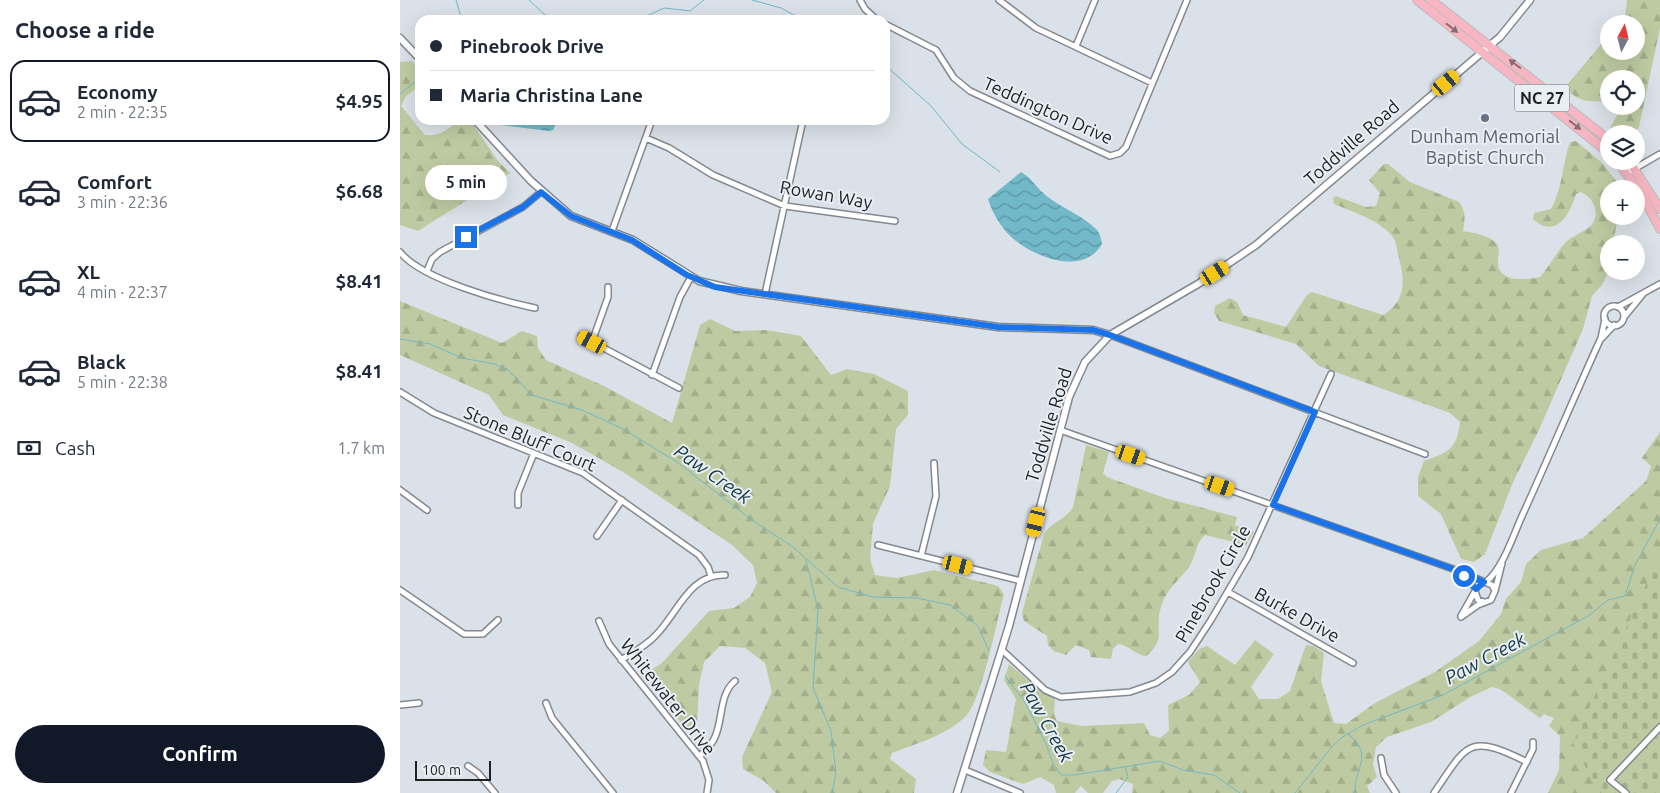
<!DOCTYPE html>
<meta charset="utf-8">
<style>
:root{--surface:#fff;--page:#f2f2f3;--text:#1f2937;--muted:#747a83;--line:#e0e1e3;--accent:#111827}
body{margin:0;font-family:Ubuntu,sans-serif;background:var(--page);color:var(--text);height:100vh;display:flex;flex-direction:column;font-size:19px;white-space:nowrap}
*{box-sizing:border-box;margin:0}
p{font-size:16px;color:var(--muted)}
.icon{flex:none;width:28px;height:28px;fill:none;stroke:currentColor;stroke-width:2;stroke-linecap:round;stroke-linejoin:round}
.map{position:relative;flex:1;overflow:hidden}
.drawer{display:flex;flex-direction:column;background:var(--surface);width:400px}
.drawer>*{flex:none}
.banner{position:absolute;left:15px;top:15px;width:475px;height:110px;border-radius:15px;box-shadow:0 5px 20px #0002;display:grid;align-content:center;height:110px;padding:0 15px;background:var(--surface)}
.needle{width:32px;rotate:7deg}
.buttons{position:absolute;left:1200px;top:15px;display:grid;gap:10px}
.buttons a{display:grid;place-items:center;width:45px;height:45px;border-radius:50%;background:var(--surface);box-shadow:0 5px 20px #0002;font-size:25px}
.scale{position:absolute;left:15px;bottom:12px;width:76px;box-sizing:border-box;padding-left:5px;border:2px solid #1f2123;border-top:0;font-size:14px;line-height:18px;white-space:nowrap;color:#1f2123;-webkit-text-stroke:4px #e9eef5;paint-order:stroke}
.end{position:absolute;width:22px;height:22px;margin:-11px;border:6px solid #1a73e8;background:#fff;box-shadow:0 0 0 2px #fff}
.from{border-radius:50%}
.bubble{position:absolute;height:35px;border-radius:18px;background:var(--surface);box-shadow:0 5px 20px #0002;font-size:16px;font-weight:700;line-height:35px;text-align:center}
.car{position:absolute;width:15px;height:30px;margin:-15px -8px;border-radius:6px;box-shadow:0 0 4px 1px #0007;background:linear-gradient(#f5c518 24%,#345 0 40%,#f5c518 0 76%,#345 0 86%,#f5c518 0)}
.banner b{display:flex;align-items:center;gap:18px;height:48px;font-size:19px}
.banner b+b{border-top:1px solid var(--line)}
.banner i{width:12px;height:12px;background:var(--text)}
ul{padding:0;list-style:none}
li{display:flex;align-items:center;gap:15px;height:82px;margin:0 10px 8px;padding:0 5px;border:2px solid transparent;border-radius:15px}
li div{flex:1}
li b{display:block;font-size:19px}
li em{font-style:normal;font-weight:700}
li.current{border-color:var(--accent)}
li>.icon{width:45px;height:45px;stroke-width:1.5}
h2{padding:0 15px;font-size:22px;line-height:60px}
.pay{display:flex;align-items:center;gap:12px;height:55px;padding:0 15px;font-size:19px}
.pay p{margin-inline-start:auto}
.button{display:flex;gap:10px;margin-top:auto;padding:10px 15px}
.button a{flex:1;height:58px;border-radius:30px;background:var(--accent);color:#fff;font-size:20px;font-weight:700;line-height:58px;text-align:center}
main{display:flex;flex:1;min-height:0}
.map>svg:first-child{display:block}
</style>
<main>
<section class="drawer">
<h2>Choose a ride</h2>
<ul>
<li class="current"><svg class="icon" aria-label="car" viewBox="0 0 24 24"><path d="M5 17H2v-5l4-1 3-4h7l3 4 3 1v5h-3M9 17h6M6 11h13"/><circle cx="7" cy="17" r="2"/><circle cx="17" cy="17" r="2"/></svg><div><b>Economy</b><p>2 min · 22:35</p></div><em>$4.95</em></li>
<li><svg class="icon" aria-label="car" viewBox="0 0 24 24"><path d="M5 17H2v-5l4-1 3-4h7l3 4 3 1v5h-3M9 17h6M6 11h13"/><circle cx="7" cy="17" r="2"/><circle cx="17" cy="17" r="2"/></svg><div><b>Comfort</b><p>3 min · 22:36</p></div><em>$6.68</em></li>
<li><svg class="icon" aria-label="car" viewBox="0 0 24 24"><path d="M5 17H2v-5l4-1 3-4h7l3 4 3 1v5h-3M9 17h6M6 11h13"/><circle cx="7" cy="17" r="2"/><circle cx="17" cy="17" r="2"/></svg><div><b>XL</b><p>4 min · 22:37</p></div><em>$8.41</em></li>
<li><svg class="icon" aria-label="car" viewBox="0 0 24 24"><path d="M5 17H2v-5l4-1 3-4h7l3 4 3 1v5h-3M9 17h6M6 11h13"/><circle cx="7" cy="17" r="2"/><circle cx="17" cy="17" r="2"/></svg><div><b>Black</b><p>5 min · 22:38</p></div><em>$8.41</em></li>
</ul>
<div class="pay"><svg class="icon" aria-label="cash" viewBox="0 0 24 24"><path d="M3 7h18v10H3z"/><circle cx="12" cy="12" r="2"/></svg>Cash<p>1.7 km</p></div>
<div class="button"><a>Confirm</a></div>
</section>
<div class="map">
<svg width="1260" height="793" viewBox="0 0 1260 793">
<defs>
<pattern id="forest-firs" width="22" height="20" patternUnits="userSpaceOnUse" patternTransform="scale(1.25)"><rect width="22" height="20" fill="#becba2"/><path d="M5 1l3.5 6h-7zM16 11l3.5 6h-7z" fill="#a3ae8b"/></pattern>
<pattern id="cemetery-stones" width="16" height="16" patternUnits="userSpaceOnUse" patternTransform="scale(1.25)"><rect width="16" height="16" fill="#becba2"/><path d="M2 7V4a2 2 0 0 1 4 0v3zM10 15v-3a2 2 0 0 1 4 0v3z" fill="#a3ae8b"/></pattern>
<pattern id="water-waves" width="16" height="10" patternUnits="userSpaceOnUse" patternTransform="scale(1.25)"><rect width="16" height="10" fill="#71b8c8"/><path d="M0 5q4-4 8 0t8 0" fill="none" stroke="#5c95a2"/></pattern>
</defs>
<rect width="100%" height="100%" fill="#dbe1e8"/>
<path fill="url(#forest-firs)" d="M1227 0H1260V28L1239 127 1232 134H1216L1210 128 1220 110 1219 106H1236V79H1209V101C1193 102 1174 103 1166 86L1209 35V51H1236V24H1218L1225 16Z
M12 61 20 69V86L6 96 1 106 25 135C49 137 50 120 70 120L98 161 110 173 18 231 0 225V62Z
M1176 141 1201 162 1222 188 1209 189V216H1218L1213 244H1209L1208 273 1202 285 1192 296 1183 329 1138 432 1114 480 1085 554 1074 562 1061 559 1041 514 1018 496V477L1024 461C1047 453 1057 450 1060 422L1050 413 919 366 896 344 819 321 814 313 815 306 830 298 837 302 843 315 886 327 907 295 912 292 983 315C1007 301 1005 279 998 254 997 249 996 240 992 236 979 220 953 212 934 204L933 198 936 196 966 207 976 206 980 193 969 180 984 164H988L1010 182 1059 202C1066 211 1065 219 1063 231 1073 233 1089 235 1096 243 1101 249 1098 255 1098 262 1098 283 1126 280 1140 277 1149 267 1156 253 1165 243 1177 231 1200 230 1195 208 1193 200 1188 196 1181 192L1176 194C1170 214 1156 240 1133 219L1134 213 1151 209C1163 187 1162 165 1170 142Z
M0 301 102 343 122 331 137 336 138 348 146 360 204 386 272 423 300 325 310 319 335 331 367 330 401 336 431 375 447 369 474 374 508 391V415L496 429 490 486 473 524 470 559 475 575 497 578 534 570 598 586 604 594C597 619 582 703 564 718 544 736 518 743 492 753L490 759 516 779 514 793H376L364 781 343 769 342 757 372 692 365 663 345 648 320 646 304 662 299 685 297 725 287 731 254 686 242 675 261 664 309 611 334 608 350 597 357 583 353 565 332 545 223 472 172 443 103 415 89 395 0 355Z
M1260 432V688L1236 793H1148L1159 770 1160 736 1149 726 1154 718 1144 714 1140 718 1100 689 1092 687 1072 696 1031 722 987 737 976 747 973 764 977 777 967 786 970 793H732L733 784 719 779 712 781 703 793H688L681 786 675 793H656L654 785 640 777 623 784 590 772 583 765 586 750 606 752 616 699 604 680 609 664 637 688 655 699 654 712 657 721 682 726 744 723 750 735 760 738 769 731 768 705 789 695 800 682 788 662 799 649 807 646 835 665 855 640 874 654 851 687 859 699H878L890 691 906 645 914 646 924 653 921 681 934 723 946 724 975 703 1035 672 1079 641 1101 614 1106 599 1121 582 1126 564 1141 550 1183 538 1246 481 1251 466 1242 458Z
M686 445 709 452 703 473 707 477 765 498 837 517 835 525 854 532 846 545 805 535C797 542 797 550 793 559 785 578 768 584 761 607 754 628 767 640 746 656 735 655 729 645 718 644L713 649 711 659 691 657 689 650 676 645 666 655 654 651 648 645 647 636 624 621 622 613 644 534C652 521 666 520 673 507Z"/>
<path fill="url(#cemetery-stones)" d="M1260 554V793H1202L1197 789 1173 743Z"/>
<path fill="url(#water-waves)" d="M97 120H155L156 124 153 130 149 131 101 125 96 122Z
M621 172C630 177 633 183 641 191 657 207 680 213 696 229 700 233 701 238 702 244 684 275 639 259 616 241 603 231 593 215 588 199Z"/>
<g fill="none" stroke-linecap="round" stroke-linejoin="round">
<path stroke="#71b8c8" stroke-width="1" d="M56 0 62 20
M129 0 144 14 154 20
M352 0 381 8 403 20
M238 20 264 8 290 11 304 0
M485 65 531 106 562 144 600 172
M0 94 20 78
M0 339 30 344 62 358 94 364 107 369 132 395 182 410 223 429 277 462 352 520 393 547 438 587 473 597 517 598 550 605 578 626 589 651
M406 560 418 610 413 688 431 731 436 773 432 793
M605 676 625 702 646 744 653 763 661 775H675L760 761 783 770 814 775 840 793
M948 734C975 756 954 766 955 793
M716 793 728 777 725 767
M895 793 931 748 941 738 963 725 1043 695 1188 616 1208 600 1225 596 1235 565 1260 519"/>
<g stroke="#84888f" stroke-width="8">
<path id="minor" d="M460 0 465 9 477 20
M599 0 636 28 752 83
M485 24 536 50 554 78 570 91 710 156 720 153 726 147 787 0
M676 46 695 0
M246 138 269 148 313 175 385 206 495 221
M1227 173 1260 154
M212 231 252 120
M0 252C21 279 101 301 135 308
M27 271 32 259 40 252 123 207 141 192
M365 294 403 120
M1204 316a10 10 0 1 1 20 0a10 10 0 1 1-20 0Z
M1218 307 1260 284
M1225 316 1243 294
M710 335 1025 454
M181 336 279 388
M1202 338 1214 325
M192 342 208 297V287
M252 375 280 297 291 277
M0 392 34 413 183 473 299 555 308 567 311 576
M660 430 1056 570 1092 585 1095 591 1091 600 1078 605 1061 617
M0 490 27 510
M118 505V493L134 453
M197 536 222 500
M478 545 621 581
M521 556 536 496 534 463
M1063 574 1076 589
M1084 582 1077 586 1075 591 1078 600 1084 602
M1086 582C1103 568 1113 536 1122 516 1149 457 1174 397 1201 338L1205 319
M0 590 64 634H83L98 620
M1095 591 1102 563
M828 592 953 663
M1061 616 1074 593
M199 621 209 644 303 761 309 780 307 793
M602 650 645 690 661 697 730 692 756 683 772 672 790 652 811 620 848 557 931 374
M221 660C234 652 246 646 256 635 277 614 290 573 325 575
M146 703 152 718 213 793
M0 705 19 703
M300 756C305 750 312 745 315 737 323 720 319 694 335 681
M981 758 984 775 996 793
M68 766 78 773 95 793
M565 770 620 793
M1034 793C1068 743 1068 733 1127 762
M1111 793 1133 749V742
M1226 793 1210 780 1260 727"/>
</g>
<g stroke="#84888f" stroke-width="9">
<path id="tertiary" d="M0 38 20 59
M75 120 131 181 171 216 233 240 299 281 341 291 598 327 693 330 710 335
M557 793 609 626 669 397 685 362 710 335 798 284 856 245 1100 37 1130 0"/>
</g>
<g stroke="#bcbcbd" stroke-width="10">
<path id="primary" d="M1017 0 1209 153
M1031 0 1209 140
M1217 161 1242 195 1260 229
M1229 161 1260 209"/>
</g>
<use href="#minor" stroke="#fff" stroke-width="5"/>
<use href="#tertiary" stroke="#fff" stroke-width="6"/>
<use href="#primary" stroke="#f7b6c1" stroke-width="8"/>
</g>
<defs><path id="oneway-solid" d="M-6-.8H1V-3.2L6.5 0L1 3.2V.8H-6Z" transform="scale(1.25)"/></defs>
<g fill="#8b6c72">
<use href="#oneway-solid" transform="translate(1052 28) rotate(38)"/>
<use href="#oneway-solid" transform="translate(1115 64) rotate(-143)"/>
<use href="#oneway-solid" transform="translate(1175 125) rotate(38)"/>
</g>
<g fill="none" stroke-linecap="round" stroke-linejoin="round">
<path stroke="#1a73e8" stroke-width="6" d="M66 237 123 207 141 192 171 216 232 240 287 275 315 287 598 327 693 330 710 335 915 412 873 505 1056 570 1084 582 1076 589 1064 576"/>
</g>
<circle fill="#6b7280" stroke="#e9eef5" stroke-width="2" cx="1085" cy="118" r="5"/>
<g text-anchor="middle" stroke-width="4" stroke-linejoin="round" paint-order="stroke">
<rect fill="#e9eef5" stroke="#5c5e62" stroke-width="1" x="1114.5" y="84.5" width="55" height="27" rx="4"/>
<g font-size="16" font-weight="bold" fill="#1f2123">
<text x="1142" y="104">NC 27</text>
</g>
<g font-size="18" fill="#1f2123" stroke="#e9eef5">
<text transform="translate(648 111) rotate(24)" y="6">Teddington Drive</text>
<text transform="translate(952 143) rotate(-41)" y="6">Toddville Road</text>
<text transform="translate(426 195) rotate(10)" y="6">Rowan Way</text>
<text transform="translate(649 425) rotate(-73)" y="6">Toddville Road</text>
<text transform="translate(130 439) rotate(23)" y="6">Stone Bluff Court</text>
<text transform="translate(813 584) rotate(-60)" y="6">Pinebrook Circle</text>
<text transform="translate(897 615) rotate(29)" y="6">Burke Drive</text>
<text transform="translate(268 697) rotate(52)" y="6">Whitewater Drive</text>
</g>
<g font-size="18" fill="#5b616d" stroke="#e9eef5">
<text x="1085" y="143">Dunham Memorial<tspan x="1085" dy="21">Baptist Church</tspan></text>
</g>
<g font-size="19" font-style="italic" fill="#163941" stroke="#e9eef5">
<text transform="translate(313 474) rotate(35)" y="7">Paw Creek</text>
<text transform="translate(1085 658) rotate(-28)" y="7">Paw Creek</text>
<text transform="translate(647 722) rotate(61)" y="7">Paw Creek</text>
</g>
</g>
</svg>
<div class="buttons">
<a><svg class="needle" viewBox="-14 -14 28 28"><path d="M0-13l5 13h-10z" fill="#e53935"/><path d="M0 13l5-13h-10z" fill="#747a83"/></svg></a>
<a><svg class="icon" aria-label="locate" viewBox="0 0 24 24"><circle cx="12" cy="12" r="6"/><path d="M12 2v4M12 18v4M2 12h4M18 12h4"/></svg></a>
<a><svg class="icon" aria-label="layers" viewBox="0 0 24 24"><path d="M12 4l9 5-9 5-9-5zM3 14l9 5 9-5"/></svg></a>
<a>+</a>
<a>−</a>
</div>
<div class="scale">100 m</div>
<i class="end from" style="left:1064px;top:576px"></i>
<i class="end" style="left:66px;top:237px"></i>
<div class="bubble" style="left:25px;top:165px;width:82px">5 min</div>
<i class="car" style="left:1046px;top:83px;rotate:50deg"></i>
<i class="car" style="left:815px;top:273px;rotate:57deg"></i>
<i class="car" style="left:192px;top:342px;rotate:298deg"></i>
<i class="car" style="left:731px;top:455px;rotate:109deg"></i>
<i class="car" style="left:820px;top:486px;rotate:109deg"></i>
<i class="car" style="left:636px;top:522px;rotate:194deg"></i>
<i class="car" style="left:558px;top:565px;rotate:104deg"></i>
<div class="banner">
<b><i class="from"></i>Pinebrook Drive</b>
<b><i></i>Maria Christina Lane</b>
</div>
</div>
</main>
